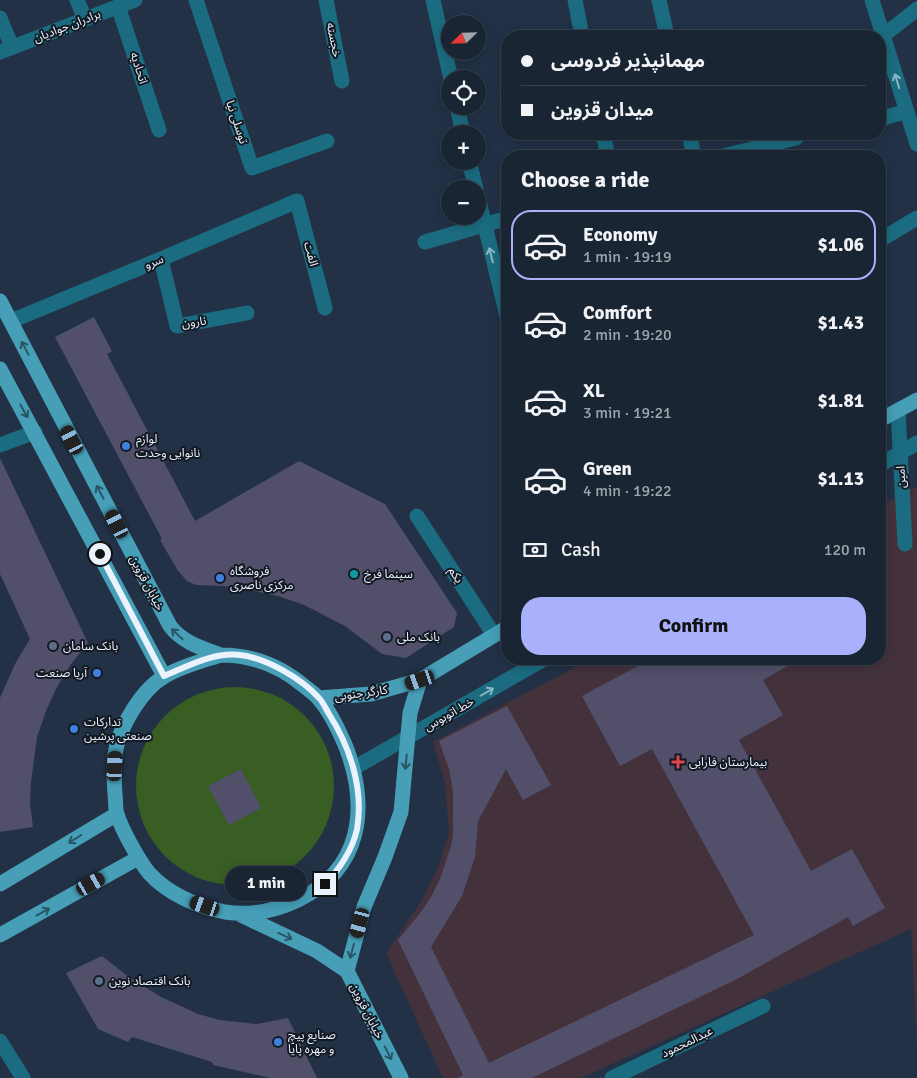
<!DOCTYPE html>
<meta charset="utf-8">
<style>
:root{--surface:#1a2534;--page:#232d3c;--text:#f1f3f6;--muted:#9fa5ac;--line:#38424f;--accent:#a9b0fc}
body{margin:0;font-family:Signika,"Noto Sans Arabic",sans-serif;background:var(--page);color:var(--text);height:100vh;display:flex;flex-direction:column;font-size:19px;white-space:nowrap}
*{box-sizing:border-box;margin:0}
p{font-size:16px;color:var(--muted)}
.icon{flex:none;width:28px;height:28px;fill:none;stroke:currentColor;stroke-width:2;stroke-linecap:round;stroke-linejoin:round}
.map{position:relative;flex:1;overflow:hidden}
.side{position:absolute;left:501px;top:150px;width:385px;height:515px;display:flex;flex-direction:column;background:var(--surface);border-radius:20px;box-shadow:0 2px 12px #0003,0 0 0 1px var(--line)}
.side>*{flex:none}
.hud{position:absolute;left:501px;top:30px;width:385px;height:110px;border-radius:20px;box-shadow:0 2px 12px #0003,0 0 0 1px var(--line);display:grid;align-content:center;height:110px;padding:0 20px;background:var(--surface)}
.needle{width:32px;rotate:247deg}
.buttons{position:absolute;left:441px;top:15px;display:grid;gap:10px}
.buttons a{display:grid;place-items:center;width:45px;height:45px;border-radius:50%;background:var(--surface);box-shadow:0 2px 12px #0003,0 0 0 1px var(--line);font-size:25px}
.end{position:absolute;width:22px;height:22px;margin:-11px;border:6px solid #eaf2fd;background:#111;box-shadow:0 0 0 2px #111}
.from{border-radius:50%}
.bubble{position:absolute;height:35px;border-radius:18px;background:var(--surface);box-shadow:0 2px 12px #0003,0 0 0 1px var(--line);font-size:16px;font-weight:700;line-height:35px;text-align:center}
.car{position:absolute;width:15px;height:30px;margin:-15px -8px;border-radius:6px;box-shadow:0 0 4px 1px #0007;background:linear-gradient(#222 24%,#8ab4d8 0 40%,#222 0 76%,#8ab4d8 0 86%,#222 0)}
.hud b{display:flex;align-items:center;gap:18px;height:48px;font-size:19px}
.hud b+b{border-top:1px solid var(--line)}
.hud i{width:12px;height:12px;background:var(--text)}
ul{padding:0;list-style:none}
li{display:flex;align-items:center;gap:15px;height:70px;margin:0 10px 8px;padding:0 10px;border:2px solid transparent;border-radius:20px}
li div{flex:1}
li b{display:block;font-size:19px}
li em{font-style:normal;font-weight:700}
li.selected{border-color:var(--accent)}
li>.icon{width:45px;height:45px;stroke-width:1.5}
h2{padding:0 20px;font-size:22px;line-height:60px}
.pay{display:flex;align-items:center;gap:12px;height:55px;padding:0 20px;font-size:19px}
.pay p{margin-inline-start:auto}
.cta{display:flex;gap:10px;margin-top:auto;padding:10px 20px}
.cta a{flex:1;height:58px;border-radius:20px;background:var(--accent);color:#111;font-size:20px;font-weight:700;line-height:58px;text-align:center}
.map>svg:first-child{display:block}
</style>
<div class="map">
<svg width="917" height="1078" viewBox="0 0 917 1078">
<rect width="100%" height="100%" fill="#223146"/>
<path fill="#43323c" d="M917 486V1047L911 929 581 1078H443L386 953 421 902 439 865 449 832 445 783 433 742 591 659H880V505Z"/>
<path fill="#385e23" d="M136 786a99 99 0 1 1 198 0a99 99 0 1 1-198 0Z"/>
<path fill="#524f6a" d="M94 317 112 351 107 354 195 521 299 461 385 504 457 613 454 627 406 658 382 654 345 626 304 605 278 596 251 590 223 586 196 585 187 581 178 571 160 540 162 539 55 337Z
M0 458 88 643 71 664 57 687 46 711 37 737 31 782 30 804 33 827 0 832V698L15 664 30 639 0 574Z
M651 659H800L763 680 783 715 739 740 811 871 852 849 885 908 853 926 848 917 737 979 532 1078H458L463 1075 398 940 421 912 431 897 440 879 451 846 453 835V792L449 769 439 741 507 706 551 785 523 800 506 769 478 821 475 857 462 896 431 947 489 1063 754 935 652 749 620 766 582 696Z
M241 769 261 808 229 825 208 786Z
M102 956 130 978 161 997 198 1014 220 1020 257 1024 288 1018 317 1078H271L213 1065 212 1062 132 1037 128 1042 98 1029 66 973Z"/>
<g fill="none" stroke-linecap="round" stroke-linejoin="round">
<path stroke="#1b6c80" stroke-width="15" d="M77 0 85 19
M196 0 252 168 327 141
M326 0 342 81
M433 0 451 79
M575 0 582 36
M659 0 667 36
M872 0 917 144
M118 6 159 130
M0 18 12 47
M883 36 917 9
M0 52 135 0
M457 106 463 134
M880 119 907 111
M603 134 608 156
M689 134 694 156
M723 156 796 138
M469 161 476 189
M478 197 508 320
M880 240 917 218
M425 242 508 218
M161 259 177 326 247 313
M11 321 161 259 297 201 325 308
M898 410 905 544
M0 445 35 432
M880 465 917 443
M417 516 494 635
M354 768 544 659
M0 1041 23 1078
M612 1078 763 1006"/>
<path stroke="#469eb7" stroke-width="15" d="M0 301 170 626C183 643 202 648 221 655
M0 369 164 676
M880 420 917 400
M221 655C253 655 279 665 304 686 309 690 315 694 319 699 331 713 339 731 346 747 369 808 362 869 298 900 275 911 251 916 225 912 198 907 168 894 149 873 139 861 121 828 117 814 115 808 116 800 115 794 114 781 114 767 115 754 119 727 142 689 165 676 182 666 202 661 221 655Z
M319 698 371 694 420 680 508 627
M0 884 117 814
M241 915 317 951 347 971 401 1078
M0 935 138 858
M347 971 364 907 385 857 401 812 410 713 420 680"/>
</g>
<defs><path id="oneway-shaft" d="M-6 0H5M1.5-3L5.5 0L1.5 3" fill="none" stroke-width="1.6" stroke-linecap="round" stroke-linejoin="round" transform="scale(1.25)"/></defs>
<g stroke="#8db6c5">
<use href="#oneway-shaft" transform="translate(897 81) rotate(-107)"/>
<use href="#oneway-shaft" transform="translate(491 255) rotate(-104)"/>
<use href="#oneway-shaft" transform="translate(487 692) rotate(-30)"/>
</g>
<g stroke="#295565">
<use href="#oneway-shaft" transform="translate(25 348) rotate(-118)"/>
<use href="#oneway-shaft" transform="translate(24 411) rotate(61)"/>
<use href="#oneway-shaft" transform="translate(100 492) rotate(-118)"/>
<use href="#oneway-shaft" transform="translate(177 634) rotate(-137)"/>
<use href="#oneway-shaft" transform="translate(406 762) rotate(96)"/>
<use href="#oneway-shaft" transform="translate(75 839) rotate(148)"/>
<use href="#oneway-shaft" transform="translate(43 912) rotate(-29)"/>
<use href="#oneway-shaft" transform="translate(285 936) rotate(24)"/>
<use href="#oneway-shaft" transform="translate(352 951) rotate(105)"/>
<use href="#oneway-shaft" transform="translate(388 1053) rotate(63)"/>
</g>
<g fill="none" stroke-linecap="round" stroke-linejoin="round">
<path stroke="#eaf2fd" stroke-width="6" d="M100 554 164 676C188 666 213 652 240 655 266 658 301 678 319 698 323 702 326 709 329 714 350 747 364 789 357 829 353 849 339 870 325 884"/>
</g>
<g fill="#3f7fe0" stroke="#121922" stroke-width="2">
<circle cx="126" cy="446" r="5"/>
<circle cx="220" cy="578" r="5"/>
<circle cx="97" cy="673" r="5"/>
<circle cx="74" cy="729" r="5"/>
<circle cx="278" cy="1042" r="5"/>
</g>
<circle fill="#0f9aa8" stroke="#121922" stroke-width="2" cx="354" cy="574" r="5"/>
<g fill="#5c6f8a" stroke="#121922" stroke-width="2">
<circle cx="387" cy="637" r="5"/>
<circle cx="53" cy="646" r="5"/>
<circle cx="99" cy="981" r="5"/>
</g>
<path fill="#e0444e" stroke="#121922" stroke-width="2" d="M675.5 754.5h5v5h5v5h-5v5h-5v-5h-5v-5h5z"/>
<g text-anchor="middle" stroke-width="4" stroke-linejoin="round" paint-order="stroke">
<g font-size="12" fill="#eaf2fd" stroke="#121922">
<text transform="translate(67 26) rotate(-21)" y="4">برادران جوادیان</text>
<text transform="translate(334 40) rotate(79)" y="4">خجسته</text>
<text transform="translate(139 68) rotate(72)" y="4">اتحادیه</text>
<text transform="translate(237 122) rotate(71)" y="4">توسلی نیا</text>
<text transform="translate(311 254) rotate(75)" y="4">الفت</text>
<text transform="translate(154 262) rotate(-22)" y="4">سرو</text>
<text transform="translate(194 322) rotate(-7)" y="4">نارون</text>
<text transform="translate(901 477) rotate(-93)" y="4">امین</text>
<text transform="translate(456 575) rotate(57)" y="4">یکم</text>
<text transform="translate(147 583) rotate(62)" y="4">خیابان قزوین</text>
<text transform="translate(361 693) rotate(-8)" y="4">کارگر جنوبی</text>
<text transform="translate(449 714) rotate(-30)" y="4">خط اتوبوس</text>
<text transform="translate(367 1011) rotate(63)" y="4">خیابان قزوین</text>
<text transform="translate(687 1042) rotate(-26)" y="4">عبدالمحمود</text>
</g>
<g font-size="12" fill="#eaf2fd" stroke="#121922" text-anchor="start">
<text x="136" y="443">لوازم<tspan x="136" dy="14">نانوایی وحدت</tspan></text>
<text x="230" y="575">فروشگاه<tspan x="230" dy="14">مرکزی ناصری</tspan></text>
<text x="364" y="578">سینما فرخ</text>
<text x="397" y="641">بانک ملی</text>
<text x="63" y="650">بانک سامان</text>
<text x="87" y="677" text-anchor="end">آریا صنعت</text>
<text x="84" y="726">تدارکات<tspan x="84" dy="14">صنعتی پرشین</tspan></text>
<text x="689" y="766">بیمارستان فارابی</text>
<text x="109" y="985">بانک اقتصاد نوین</text>
<text x="288" y="1039">صنایع پیچ<tspan x="288" dy="14">و مهره پایا</tspan></text>
</g>
</g>
</svg>
<div class="buttons">
<a><svg class="needle" viewBox="-14 -14 28 28"><path d="M0-13l5 13h-10z" fill="#e53935"/><path d="M0 13l5-13h-10z" fill="#9fa5ac"/></svg></a>
<a><svg class="icon" aria-label="locate" viewBox="0 0 24 24"><circle cx="12" cy="12" r="6"/><path d="M12 2v4M12 18v4M2 12h4M18 12h4"/></svg></a>
<a>+</a>
<a>−</a>
</div>
<i class="end from" style="left:100px;top:554px"></i>
<i class="end" style="left:325px;top:884px"></i>
<div class="bubble" style="left:225px;top:866px;width:82px">1 min</div>
<i class="car" style="left:72px;top:440px;rotate:332deg"></i>
<i class="car" style="left:117px;top:524px;rotate:333deg"></i>
<i class="car" style="left:420px;top:680px;rotate:251deg"></i>
<i class="car" style="left:115px;top:766px;rotate:3deg"></i>
<i class="car" style="left:91px;top:884px;rotate:60deg"></i>
<i class="car" style="left:205px;top:906px;rotate:289deg"></i>
<i class="car" style="left:360px;top:923px;rotate:195deg"></i>
<div class="hud">
<b><i class="from"></i>مهمانپذیر فردوسی</b>
<b><i></i>میدان قزوین</b>
</div>
<section class="side">
<h2>Choose a ride</h2>
<ul>
<li class="selected"><svg class="icon" aria-label="car" viewBox="0 0 24 24"><path d="M5 17H2v-5l4-1 3-4h7l3 4 3 1v5h-3M9 17h6M6 11h13"/><circle cx="7" cy="17" r="2"/><circle cx="17" cy="17" r="2"/></svg><div><b>Economy</b><p>1 min · 19:19</p></div><em>$1.06</em></li>
<li><svg class="icon" aria-label="car" viewBox="0 0 24 24"><path d="M5 17H2v-5l4-1 3-4h7l3 4 3 1v5h-3M9 17h6M6 11h13"/><circle cx="7" cy="17" r="2"/><circle cx="17" cy="17" r="2"/></svg><div><b>Comfort</b><p>2 min · 19:20</p></div><em>$1.43</em></li>
<li><svg class="icon" aria-label="car" viewBox="0 0 24 24"><path d="M5 17H2v-5l4-1 3-4h7l3 4 3 1v5h-3M9 17h6M6 11h13"/><circle cx="7" cy="17" r="2"/><circle cx="17" cy="17" r="2"/></svg><div><b>XL</b><p>3 min · 19:21</p></div><em>$1.81</em></li>
<li><svg class="icon" aria-label="car" viewBox="0 0 24 24"><path d="M5 17H2v-5l4-1 3-4h7l3 4 3 1v5h-3M9 17h6M6 11h13"/><circle cx="7" cy="17" r="2"/><circle cx="17" cy="17" r="2"/></svg><div><b>Green</b><p>4 min · 19:22</p></div><em>$1.13</em></li>
</ul>
<div class="pay"><svg class="icon" aria-label="cash" viewBox="0 0 24 24"><path d="M3 7h18v10H3z"/><circle cx="12" cy="12" r="2"/></svg>Cash<p>120 m</p></div>
<div class="cta"><a>Confirm</a></div>
</section>
</div>
